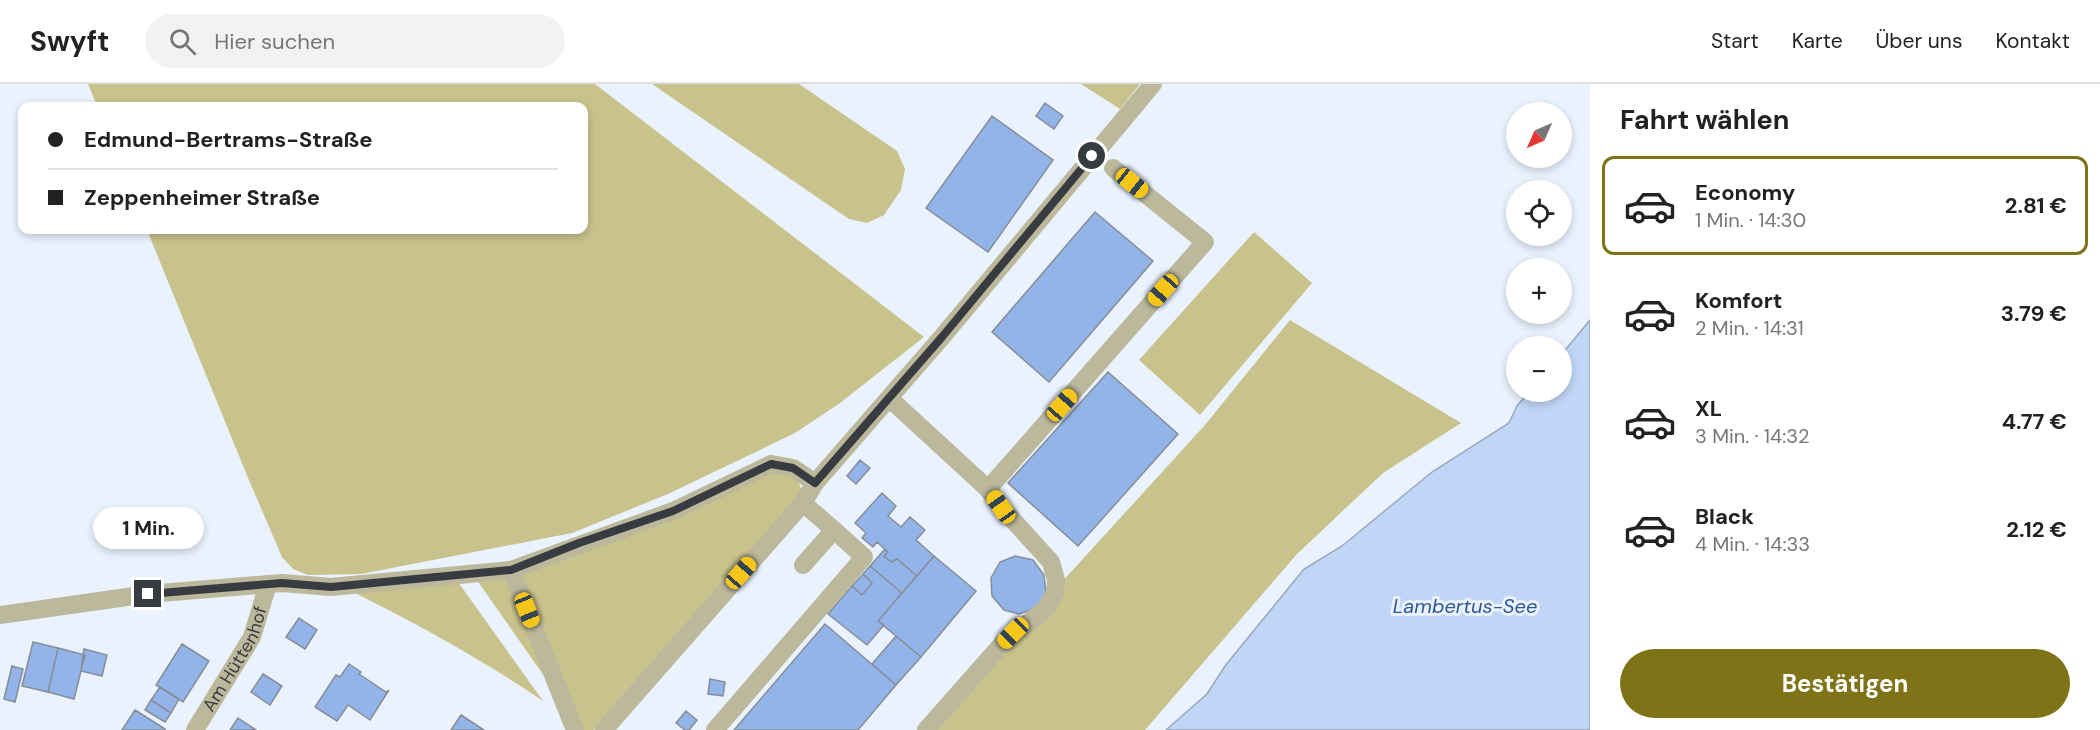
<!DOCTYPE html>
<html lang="de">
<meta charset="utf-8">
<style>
:root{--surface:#fff;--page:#f2f2f2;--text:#222;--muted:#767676;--line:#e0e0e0;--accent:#7e7316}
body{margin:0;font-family:"DM Sans",sans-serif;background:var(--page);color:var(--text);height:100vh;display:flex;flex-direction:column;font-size:22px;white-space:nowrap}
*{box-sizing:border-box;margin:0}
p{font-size:20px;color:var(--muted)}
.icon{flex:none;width:33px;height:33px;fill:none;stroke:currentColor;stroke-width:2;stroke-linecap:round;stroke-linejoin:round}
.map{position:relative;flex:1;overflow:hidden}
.details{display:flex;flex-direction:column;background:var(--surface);width:510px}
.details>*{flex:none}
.guide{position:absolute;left:18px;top:18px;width:570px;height:132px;border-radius:12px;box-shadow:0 3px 9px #0003;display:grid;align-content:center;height:132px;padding:0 30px;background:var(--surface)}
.needle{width:39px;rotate:225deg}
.tools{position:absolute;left:1506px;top:18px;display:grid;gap:12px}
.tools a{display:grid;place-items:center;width:66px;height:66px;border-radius:50%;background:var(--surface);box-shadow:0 3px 9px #0003;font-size:30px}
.end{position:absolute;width:27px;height:27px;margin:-14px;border:8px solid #383b40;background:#fff;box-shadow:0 0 0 3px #fff}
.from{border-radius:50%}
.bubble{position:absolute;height:42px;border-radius:21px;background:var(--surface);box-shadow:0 3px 9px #0003;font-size:20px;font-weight:700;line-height:42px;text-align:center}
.car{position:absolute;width:18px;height:36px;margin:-18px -9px;border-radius:8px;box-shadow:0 0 4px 2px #0007;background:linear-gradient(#f5c518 24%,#345 0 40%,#f5c518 0 76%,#345 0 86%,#f5c518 0)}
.guide b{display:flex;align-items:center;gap:21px;height:57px;font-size:22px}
.guide b+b{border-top:2px solid var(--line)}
.guide i{width:15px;height:15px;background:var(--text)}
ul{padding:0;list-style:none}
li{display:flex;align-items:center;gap:18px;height:99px;margin:0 12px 9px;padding:0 18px;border:3px solid transparent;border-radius:12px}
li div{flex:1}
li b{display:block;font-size:22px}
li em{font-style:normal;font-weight:700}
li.active{border-color:var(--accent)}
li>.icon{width:54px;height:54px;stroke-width:1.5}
h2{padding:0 30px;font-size:27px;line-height:72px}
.button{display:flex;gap:12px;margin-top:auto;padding:12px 30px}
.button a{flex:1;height:69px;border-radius:36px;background:var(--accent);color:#fff;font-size:24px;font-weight:700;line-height:69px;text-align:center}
header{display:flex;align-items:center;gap:36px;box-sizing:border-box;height:84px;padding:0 30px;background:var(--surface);border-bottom:2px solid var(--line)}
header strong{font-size:28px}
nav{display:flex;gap:33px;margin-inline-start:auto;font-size:21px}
.search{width:420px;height:54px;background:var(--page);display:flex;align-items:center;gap:15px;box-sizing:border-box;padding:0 21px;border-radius:33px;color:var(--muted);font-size:22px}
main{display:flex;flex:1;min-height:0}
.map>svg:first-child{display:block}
</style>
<header>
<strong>Swyft</strong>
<div class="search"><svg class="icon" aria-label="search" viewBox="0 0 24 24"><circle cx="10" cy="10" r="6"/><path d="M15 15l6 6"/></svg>Hier suchen</div>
<nav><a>Start</a><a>Karte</a><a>Über uns</a><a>Kontakt</a></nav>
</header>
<main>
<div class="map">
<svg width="1590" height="646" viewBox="0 0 1590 646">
<rect width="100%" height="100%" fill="#eaf2fd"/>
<path fill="#c8c28c" d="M88 0H595L924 253 840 319 795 349 668 410 572 449 361 490 308 491 293 485 282 473 248 394 147 146H584V22H97Z
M652 0H799L897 67 905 85 901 106 884 131 867 139 849 135Z
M1081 0H1140L1120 25Z
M1254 148 1312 199 1200 331 1139 276Z
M1290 236 1461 339 1383 389 1297 470 1145 646H927L1205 341Z
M777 385C792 394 804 395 801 415L606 635 594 646H582L474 492Z
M453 491 543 617C483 576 419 541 353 508Z"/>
<path fill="#c1d6f6" stroke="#98a8bf" stroke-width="1.5" d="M1590 236V646H1166L1207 610 1225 582 1304 485 1342 462 1432 388 1509 339 1517 322 1529 308H1562V270Z"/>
<path fill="#92b4e8" stroke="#868d97" stroke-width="1.5" d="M1045 19 1063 32 1054 45 1036 32Z
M992 32 1053 76 988 168 926 124Z
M1095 128 1153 177 1049 298 992 248Z
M1108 288 1178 350 1078 462 1008 399Z
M860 376 870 384 856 400 847 392Z
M882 409 896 422 888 432 901 443 910 433 925 446 916 456 934 472 917 492 897 475 891 478 884 472 888 468 877 458 873 463 862 454 866 449 855 439Z
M885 465 888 468 884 472 891 478 897 475 917 492 902 509 870 482Z
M934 472 976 507 921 573 878 537Z
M1015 472 1033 476 1044 491 1046 509 1037 524 1019 530 1004 526 992 512 991 494 1000 478Z
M870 482 902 509 878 537 884 541 867 561 828 530 852 502 862 511 872 499 863 490Z
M863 490 872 499 862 511 852 502Z
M299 534 317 546 305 565 286 553Z
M825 540 896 601 858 646H734Z
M896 552 921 573 896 601 872 580Z
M33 558 58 564 48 608 22 602Z
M182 560 209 577 183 618 156 601Z
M58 564 85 571 74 615 48 608Z
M84 565 107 571 102 592 81 587Z
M349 580 361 588 359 590 386 608 389 606 370 636 348 621 337 637 315 623 336 591 340 593Z
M12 582 23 585 15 618 4 615Z
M263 590 282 602 270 621 251 608Z
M710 595 725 598 723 612 708 610Z
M160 603 179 615 171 629 151 616Z
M151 616 171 629 165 638 145 626Z
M135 626 165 645V646H122Z
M686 627 697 636 689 646H685L676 639Z
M461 631 484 646H451Z
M238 634 256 646H230Z"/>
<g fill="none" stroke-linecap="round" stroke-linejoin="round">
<g stroke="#bbb89c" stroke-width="18">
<path d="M889 314 988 405 1205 158 1113 84"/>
<path d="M803 419 834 446 803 481"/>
<path d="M511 486 575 646"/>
<path d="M0 531 148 510 282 499 331 503 511 486 673 427 771 380 793 384 815 399"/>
<path id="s1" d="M195 646 252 553 268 500"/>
<path d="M604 646 803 419 815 399 942 253 1153 0"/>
<path d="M715 646 864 473 834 446"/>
<path d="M926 646 1002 560 1045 525 1055 509 1056 496 1051 478 1001 423 988 405"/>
</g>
</g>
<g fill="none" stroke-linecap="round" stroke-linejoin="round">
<path stroke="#383b40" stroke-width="8" d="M148 510 282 499 331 503 511 486 579 459 673 427 771 380 793 384 815 399 942 253 1092 72"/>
</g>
<g text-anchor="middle" stroke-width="6" stroke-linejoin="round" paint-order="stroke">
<g font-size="18" fill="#383b40" stroke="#eaf2fd">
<text dy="6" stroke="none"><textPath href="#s1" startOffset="82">Am Hüttenhof</textPath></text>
</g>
<g font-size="20" font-style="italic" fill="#2d5796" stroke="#eaf2fd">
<text x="1465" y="529">Lambertus-See</text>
</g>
</g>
</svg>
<div class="tools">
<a><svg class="needle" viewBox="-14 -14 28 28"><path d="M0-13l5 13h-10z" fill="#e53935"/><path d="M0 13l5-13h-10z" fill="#767676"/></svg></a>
<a><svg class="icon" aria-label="locate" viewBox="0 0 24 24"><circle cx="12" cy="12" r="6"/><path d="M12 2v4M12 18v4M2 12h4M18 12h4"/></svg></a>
<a>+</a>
<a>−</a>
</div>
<i class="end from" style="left:1092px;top:72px"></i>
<i class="end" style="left:148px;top:510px"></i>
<div class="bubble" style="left:93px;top:423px;width:111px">1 Min.</div>
<i class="car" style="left:1132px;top:99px;rotate:129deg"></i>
<i class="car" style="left:1163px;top:206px;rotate:221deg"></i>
<i class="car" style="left:1062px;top:321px;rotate:41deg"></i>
<i class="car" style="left:1001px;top:423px;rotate:325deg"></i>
<i class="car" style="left:741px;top:489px;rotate:41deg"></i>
<i class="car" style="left:527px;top:526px;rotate:158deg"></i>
<i class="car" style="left:1013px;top:549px;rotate:225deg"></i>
<div class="guide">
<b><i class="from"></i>Edmund-Bertrams-Straße</b>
<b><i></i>Zeppenheimer Straße</b>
</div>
</div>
<section class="details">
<h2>Fahrt wählen</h2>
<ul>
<li class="active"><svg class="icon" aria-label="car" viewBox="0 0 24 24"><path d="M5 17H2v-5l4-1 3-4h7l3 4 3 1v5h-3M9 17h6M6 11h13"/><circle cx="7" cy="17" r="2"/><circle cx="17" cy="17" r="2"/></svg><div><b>Economy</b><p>1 Min. · 14:30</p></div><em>2.81 €</em></li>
<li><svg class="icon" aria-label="car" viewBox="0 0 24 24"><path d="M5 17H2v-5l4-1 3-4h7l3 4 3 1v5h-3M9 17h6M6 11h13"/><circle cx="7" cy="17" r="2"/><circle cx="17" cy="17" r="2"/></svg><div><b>Komfort</b><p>2 Min. · 14:31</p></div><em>3.79 €</em></li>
<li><svg class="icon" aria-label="car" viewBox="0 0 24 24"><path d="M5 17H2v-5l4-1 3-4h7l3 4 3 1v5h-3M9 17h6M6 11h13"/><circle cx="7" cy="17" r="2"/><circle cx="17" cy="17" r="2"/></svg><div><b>XL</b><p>3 Min. · 14:32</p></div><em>4.77 €</em></li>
<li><svg class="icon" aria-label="car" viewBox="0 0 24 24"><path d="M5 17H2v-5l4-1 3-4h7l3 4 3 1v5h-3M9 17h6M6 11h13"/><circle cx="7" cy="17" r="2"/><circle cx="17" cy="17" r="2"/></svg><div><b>Black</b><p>4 Min. · 14:33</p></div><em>2.12 €</em></li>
</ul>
<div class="button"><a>Bestätigen</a></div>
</section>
</main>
